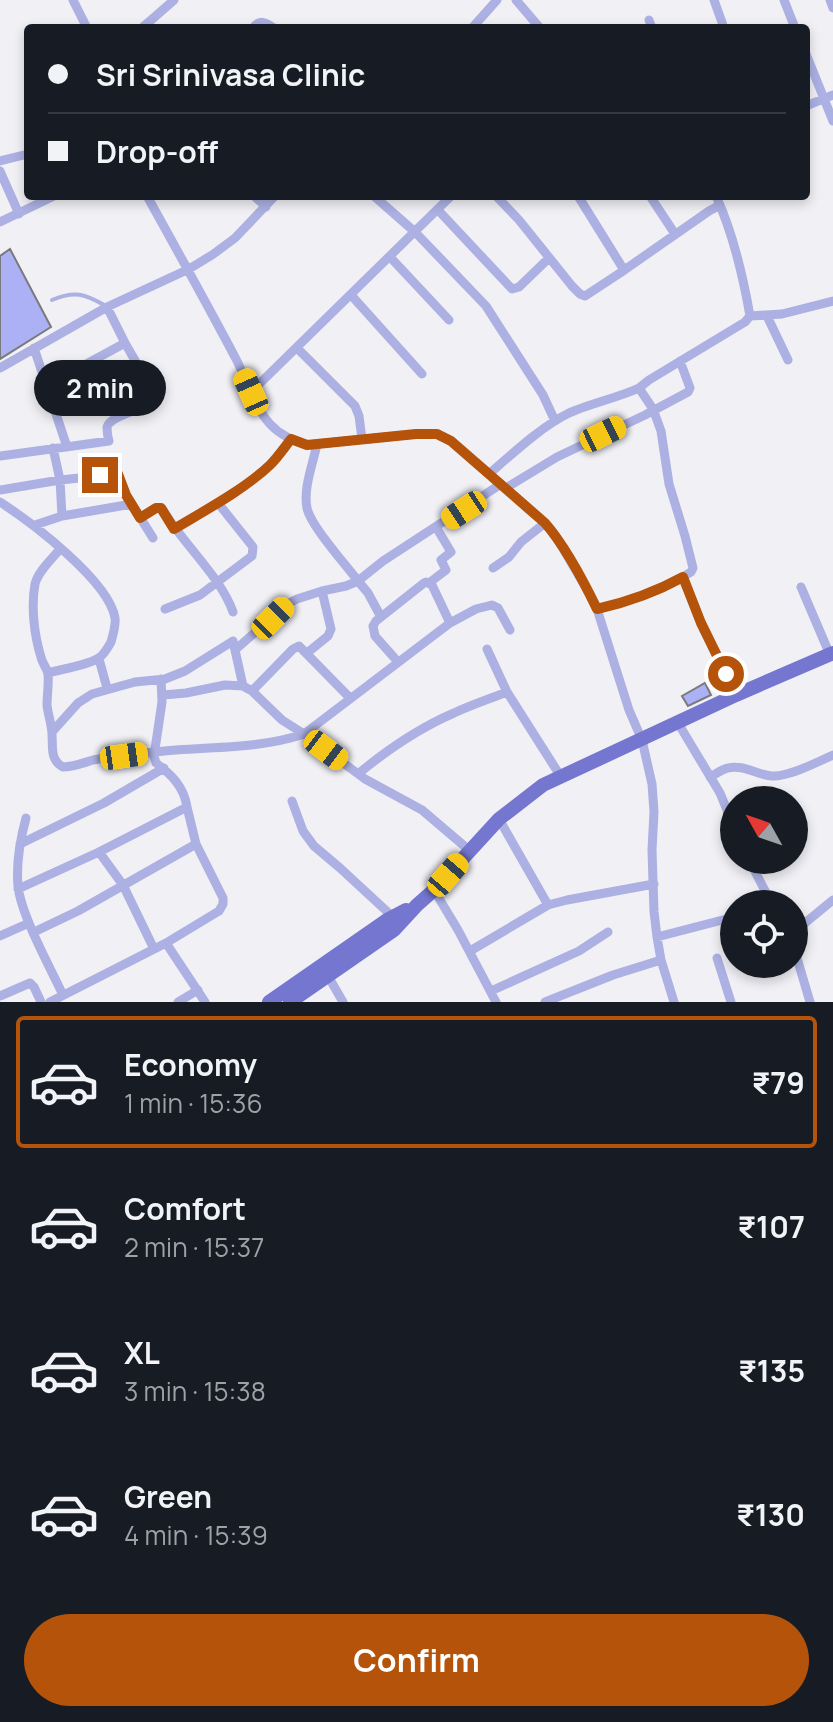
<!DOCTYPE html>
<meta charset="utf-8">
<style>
:root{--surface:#171b24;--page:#20242c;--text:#f1f3f6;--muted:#9ea1a6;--line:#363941;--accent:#b45309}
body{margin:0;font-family:Manrope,sans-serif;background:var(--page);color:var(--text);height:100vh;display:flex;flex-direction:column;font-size:30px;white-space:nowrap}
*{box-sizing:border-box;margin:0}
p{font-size:26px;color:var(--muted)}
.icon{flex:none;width:44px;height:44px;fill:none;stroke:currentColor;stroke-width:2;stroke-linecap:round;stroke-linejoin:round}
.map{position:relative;height:1002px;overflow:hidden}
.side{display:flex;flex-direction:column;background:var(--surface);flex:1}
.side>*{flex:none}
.top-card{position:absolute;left:24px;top:24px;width:786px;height:176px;border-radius:8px;box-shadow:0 4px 12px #0003;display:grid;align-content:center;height:176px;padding:0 24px;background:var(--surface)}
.needle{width:52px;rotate:310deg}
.tools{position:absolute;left:720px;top:786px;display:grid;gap:16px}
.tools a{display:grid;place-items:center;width:88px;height:88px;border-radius:50%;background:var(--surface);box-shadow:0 4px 12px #0003;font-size:40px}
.end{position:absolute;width:36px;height:36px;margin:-18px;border:10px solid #b45309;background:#fff;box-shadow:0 0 0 4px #fff}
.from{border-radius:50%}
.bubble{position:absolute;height:56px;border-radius:28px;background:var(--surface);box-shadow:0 4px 12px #0003;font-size:26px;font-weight:700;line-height:56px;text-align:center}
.car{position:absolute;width:24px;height:48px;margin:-24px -12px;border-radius:10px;box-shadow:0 0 6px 2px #0007;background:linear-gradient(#f5c518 24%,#345 0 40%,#f5c518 0 76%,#345 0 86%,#f5c518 0)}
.top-card b{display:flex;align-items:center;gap:28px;height:76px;font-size:30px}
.top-card b+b{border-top:2px solid var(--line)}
.top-card i{width:20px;height:20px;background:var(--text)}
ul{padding:14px 0 0;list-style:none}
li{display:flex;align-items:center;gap:24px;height:132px;margin:0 16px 12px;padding:0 8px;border:4px solid transparent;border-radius:8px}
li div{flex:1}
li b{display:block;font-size:30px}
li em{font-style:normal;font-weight:700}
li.active{border-color:var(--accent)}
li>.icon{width:72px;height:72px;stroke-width:1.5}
.primary-button{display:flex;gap:16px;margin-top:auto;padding:16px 24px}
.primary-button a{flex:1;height:92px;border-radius:48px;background:var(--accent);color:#fff;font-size:32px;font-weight:700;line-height:92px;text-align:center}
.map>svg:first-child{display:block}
</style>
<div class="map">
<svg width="833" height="1002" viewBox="0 0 833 1002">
<rect width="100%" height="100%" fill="#f0f0f5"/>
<path fill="#acb1f6" stroke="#7a7a7e" stroke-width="2" d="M10 249 51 327 0 359V256Z
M705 683 711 695 688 706 682 696Z"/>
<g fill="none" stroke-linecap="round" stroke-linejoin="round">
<path stroke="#acb0e2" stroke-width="4" d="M52 300C75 290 85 294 106 306"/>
<path stroke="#acb0e2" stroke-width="9" d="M73 0 87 28
M516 0 540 28
M714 0 724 28
M784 0 795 28
M830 0 833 8
M649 20 652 28
M142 28 174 0
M253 28C259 19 266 22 274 28
M472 28 497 0
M806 54 833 121
M806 106 833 95
M0 161 28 154
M0 171 19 214
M147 196C177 250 207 304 236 359 247 380 254 407 270 424 281 436 293 440 307 445L416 434H437L451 441 545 523 555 535 589 593 597 609 629 710 642 740 652 784 654 812 652 850 654 912 657 937 661 960 674 1002
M254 196 266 207
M374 196 415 232 486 306 543 395 555 421
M496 196 519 220 572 286 580 294 585 296 620 273 709 211 720 205
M578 196 624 270
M650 196 675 234
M438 210 512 289 519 287 549 258
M0 222 54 196
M390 257 449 320
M351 295 422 374
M750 316 782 314 833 301
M767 316 788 360
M34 348 67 447
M297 348 355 406 359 416 362 439
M0 368 107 307 189 269 212 255 235 238 275 196
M79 368 125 343
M251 392 451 196
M106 398 144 377
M317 444C313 464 303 488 307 508 310 525 346 565 358 581L383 561 501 484
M53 448 60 480 62 516
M0 456 109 441C108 438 107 430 107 427 110 415 145 409 156 401V397L125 343 107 307
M489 474C512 454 542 426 569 413 592 403 617 398 639 388L649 380 745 322 750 316C743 276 733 233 716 196
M506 488 557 457 645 415 688 392 690 388 680 361
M0 490 60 480 118 474 126 495 153 538
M0 502C31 522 109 581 115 618 116 625 113 635 111 642 108 647 105 653 100 657 90 665 61 669 48 673
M140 518 156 508H161L163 510C183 544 221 577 233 612
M35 525 62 516 132 504
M174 529C204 511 245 489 270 465 278 457 284 448 291 439
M60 549C52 559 38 571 35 584 31 606 34 635 41 657 42 663 47 668 48 674 49 684 47 695 47 705 48 715 52 725 52 735 53 748 50 760 63 767 73 767 83 763 93 760 113 756 135 754 155 752 205 746 256 750 304 734L450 623 476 609 492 605 498 608 510 630
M493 568 509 557 521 542 545 523
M683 577 701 623 736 695
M429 583 446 570 441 560 451 552 436 527
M801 587 830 655
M165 609 200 595 252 556 253 547 218 503
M597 609C631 601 661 591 691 572L693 568 685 536 669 484 661 431 653 409 639 388
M487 649 507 692 561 777
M235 650 286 605 297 599 322 591
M307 653 328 636 331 629 322 591 346 586 358 581 368 593 381 617
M99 659 107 688
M398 662 375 636 373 626 376 621 424 583 426 582 432 585 450 623
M161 679 162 702 154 756 156 763C172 775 184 787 187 807
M252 691 293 649 299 646 350 698
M163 695 186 693 225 685 243 686 252 691 282 720 304 734 365 779 422 810 469 850
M678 723 720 793 734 827
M52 732 78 703 92 694 135 682 165 679 185 671 233 641 243 686
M358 774C387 750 419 728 454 713 471 705 489 699 507 692
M710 777C716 774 722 769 728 768 743 764 757 775 772 776 789 777 817 762 833 755
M292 801 303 831 314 846 340 868 393 917
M26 818C20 840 16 863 18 886 21 915 50 967 63 995
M499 819 548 905
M20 844 104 803 164 768
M749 860 772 904
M18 889 99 852
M434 890 458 930 496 1002
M34 932 78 911 196 844
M794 932 833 900
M0 936 29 923
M657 937 734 917
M794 948 810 1002
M154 949 123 885 99 852 187 807 196 844 223 898V904L219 911 166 943
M470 951 548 905 567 900 654 884
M717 958 731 1002
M328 976 343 1002
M491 991 579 951 608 932
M0 996 30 983 34 987 41 1002
M50 1002 166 943 205 1002
M178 1002 198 990
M545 1002 613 975 661 960"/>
<path stroke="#7476d0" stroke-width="14" d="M269 1002 387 920 406 910
M290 1002 394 930 417 905 434 890 499 819 543 785 736 695 833 653"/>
</g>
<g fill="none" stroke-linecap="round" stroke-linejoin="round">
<path stroke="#b45309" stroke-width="10" d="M100 475 118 474 126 495 140 518 156 508H161L174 529C204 511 245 489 270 465 278 457 284 448 291 439L307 445 317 444 416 434H437L451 441 545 523C566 547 583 580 597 609 628 602 654 593 683 577L701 623 726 674"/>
</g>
</svg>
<div class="tools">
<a><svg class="needle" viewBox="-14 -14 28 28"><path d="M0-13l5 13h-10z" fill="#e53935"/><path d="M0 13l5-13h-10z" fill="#9ea1a6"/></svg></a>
<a><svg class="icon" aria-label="locate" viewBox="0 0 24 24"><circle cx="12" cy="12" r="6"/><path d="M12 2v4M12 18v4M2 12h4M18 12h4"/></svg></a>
</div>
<i class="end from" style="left:726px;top:674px"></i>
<i class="end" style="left:100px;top:475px"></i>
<div class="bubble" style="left:34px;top:360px;width:132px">2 min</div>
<i class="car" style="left:251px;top:392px;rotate:336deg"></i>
<i class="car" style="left:603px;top:434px;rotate:64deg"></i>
<i class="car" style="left:464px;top:510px;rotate:237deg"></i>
<i class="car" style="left:273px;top:618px;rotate:45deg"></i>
<i class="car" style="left:326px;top:750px;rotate:127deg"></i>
<i class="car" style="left:124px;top:756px;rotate:82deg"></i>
<i class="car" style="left:448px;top:875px;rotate:41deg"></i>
<div class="top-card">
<b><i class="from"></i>Sri Srinivasa Clinic</b>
<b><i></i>Drop-off</b>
</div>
</div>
<section class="side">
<ul>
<li class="active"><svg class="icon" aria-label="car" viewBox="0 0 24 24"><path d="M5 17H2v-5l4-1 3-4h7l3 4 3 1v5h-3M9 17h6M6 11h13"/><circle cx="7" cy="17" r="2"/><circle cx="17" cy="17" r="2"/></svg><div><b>Economy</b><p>1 min · 15:36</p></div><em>₹79</em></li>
<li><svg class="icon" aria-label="car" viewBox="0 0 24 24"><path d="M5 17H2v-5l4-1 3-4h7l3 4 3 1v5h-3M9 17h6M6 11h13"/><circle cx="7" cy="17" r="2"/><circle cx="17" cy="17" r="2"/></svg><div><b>Comfort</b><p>2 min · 15:37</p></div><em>₹107</em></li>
<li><svg class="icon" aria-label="car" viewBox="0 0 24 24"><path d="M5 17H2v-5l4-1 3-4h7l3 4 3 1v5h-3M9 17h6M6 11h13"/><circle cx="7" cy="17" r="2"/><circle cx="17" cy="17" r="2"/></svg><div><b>XL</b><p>3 min · 15:38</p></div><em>₹135</em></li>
<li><svg class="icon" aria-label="car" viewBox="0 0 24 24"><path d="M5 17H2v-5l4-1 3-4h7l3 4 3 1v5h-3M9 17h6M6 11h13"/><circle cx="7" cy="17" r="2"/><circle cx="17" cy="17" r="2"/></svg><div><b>Green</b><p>4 min · 15:39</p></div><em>₹130</em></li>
</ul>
<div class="primary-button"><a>Confirm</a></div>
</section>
